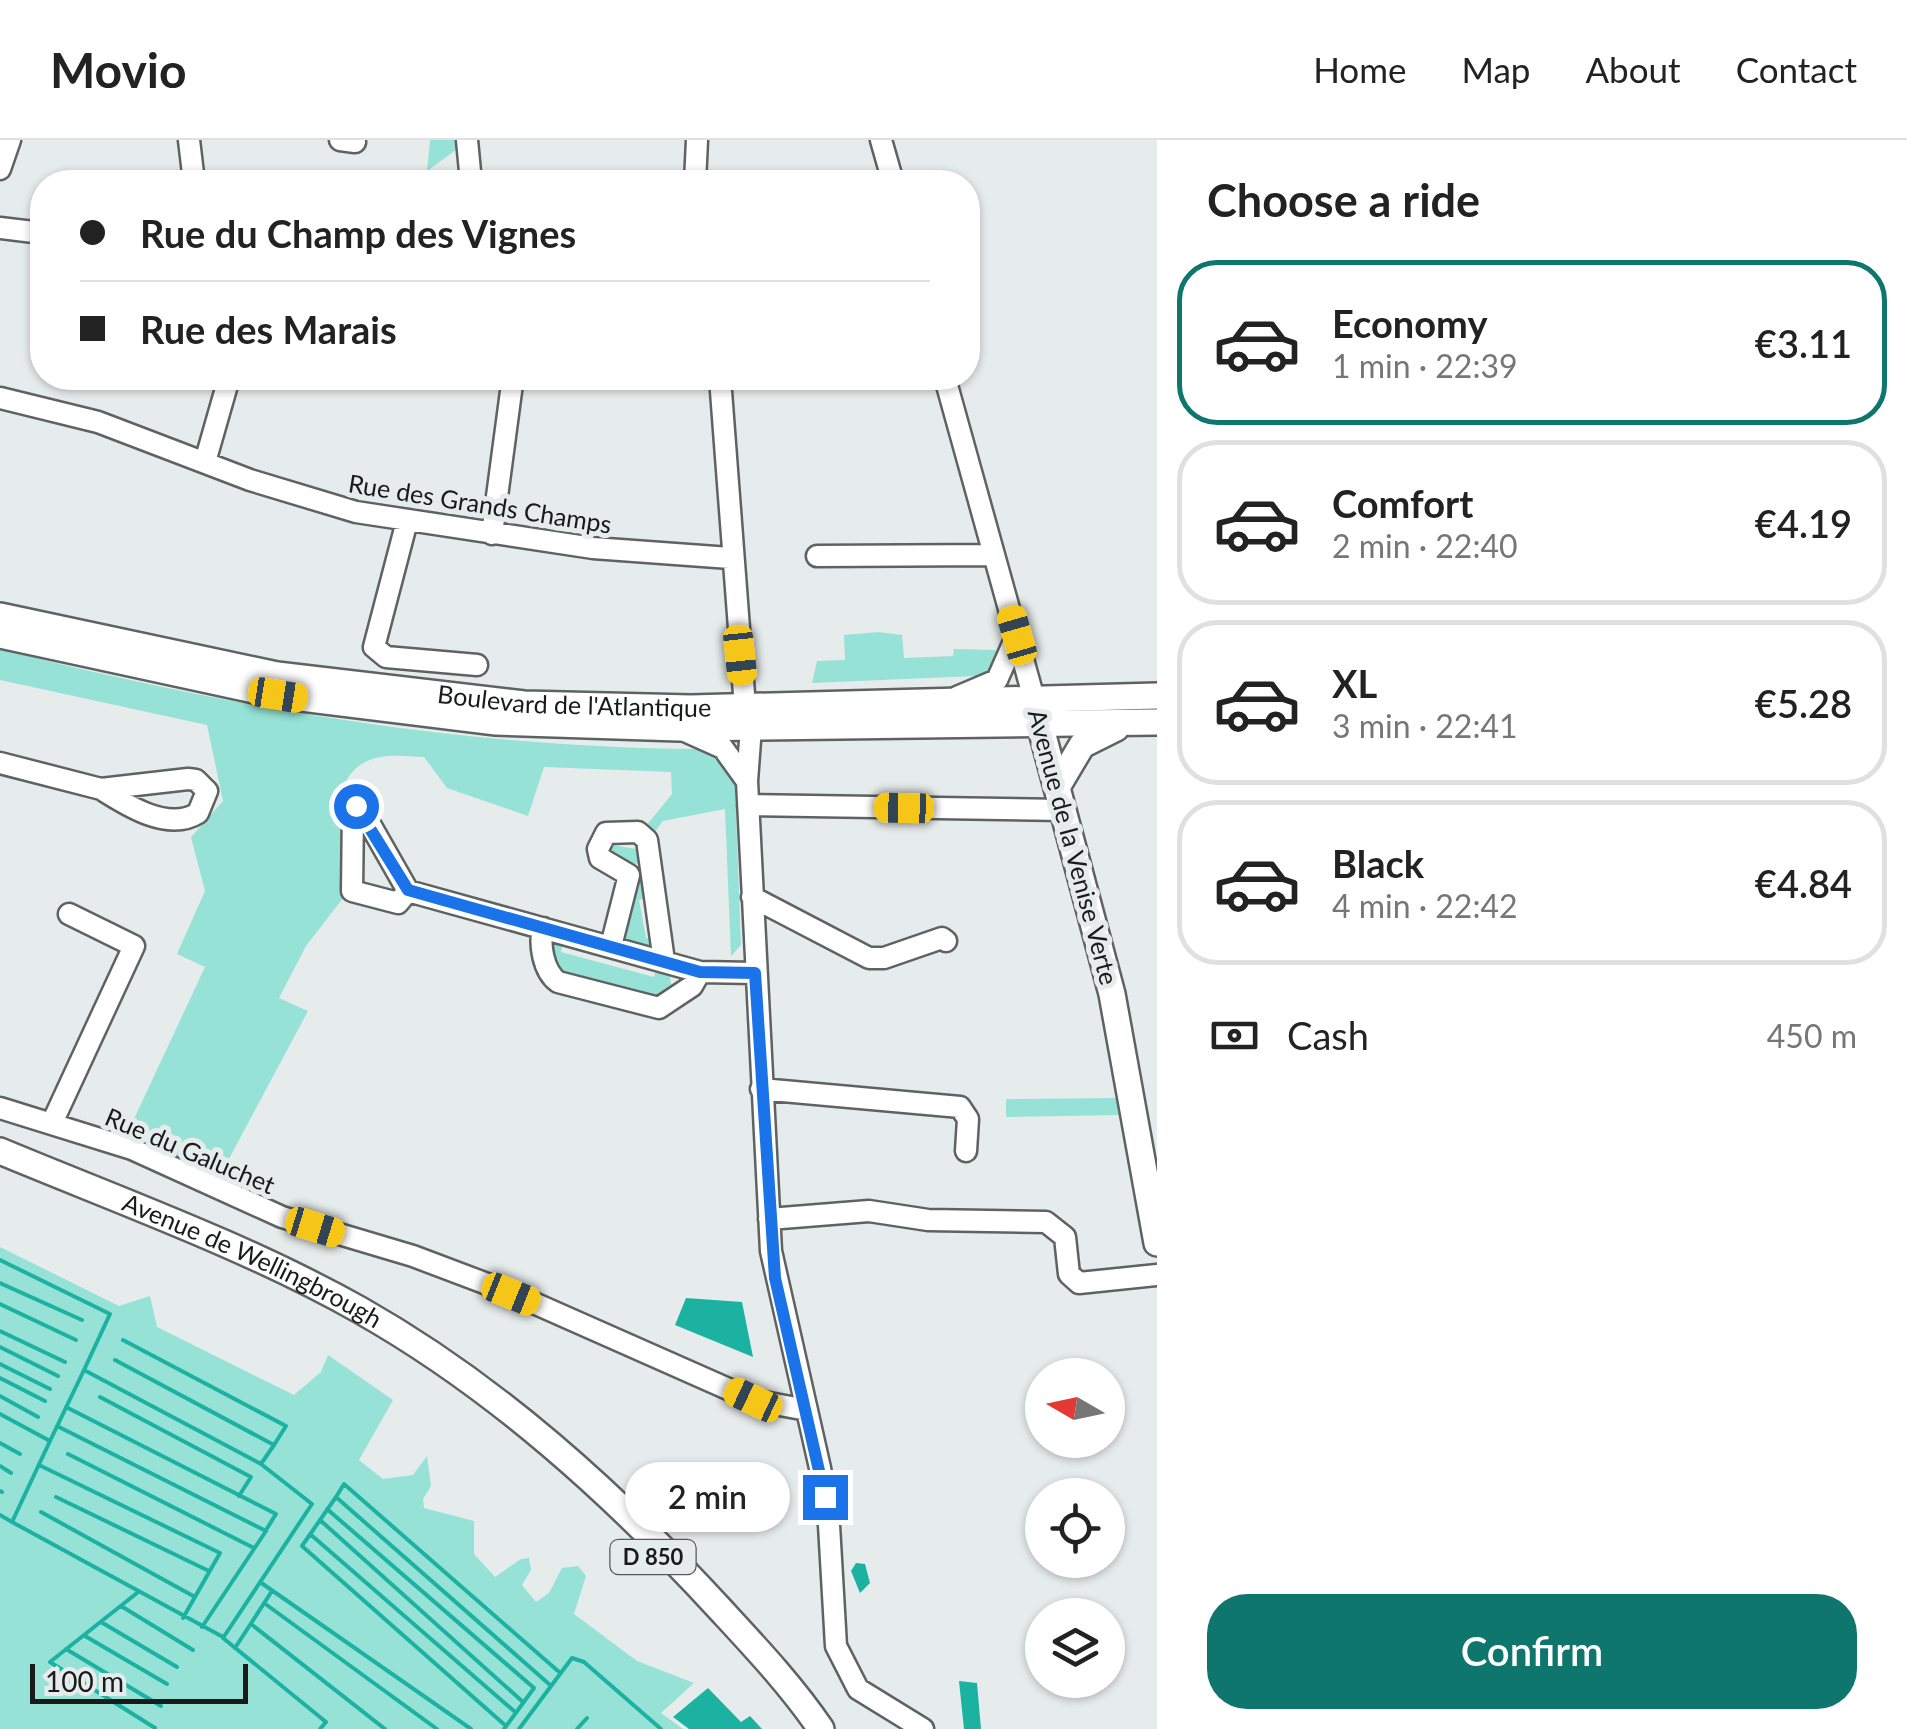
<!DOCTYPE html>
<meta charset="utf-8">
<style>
:root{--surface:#fff;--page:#f2f2f2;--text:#222;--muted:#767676;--line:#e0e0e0;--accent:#0f766e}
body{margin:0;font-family:Lato,sans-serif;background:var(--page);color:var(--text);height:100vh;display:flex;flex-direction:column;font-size:38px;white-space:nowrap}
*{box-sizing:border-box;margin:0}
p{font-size:32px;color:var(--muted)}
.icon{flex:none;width:55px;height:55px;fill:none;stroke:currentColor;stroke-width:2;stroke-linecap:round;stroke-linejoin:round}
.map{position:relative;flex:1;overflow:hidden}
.side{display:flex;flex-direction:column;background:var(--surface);width:750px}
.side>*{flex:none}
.hud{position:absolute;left:30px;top:30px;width:950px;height:220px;border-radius:40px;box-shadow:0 2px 8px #0004;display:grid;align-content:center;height:220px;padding:0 50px;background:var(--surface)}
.needle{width:65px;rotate:279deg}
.controls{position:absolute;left:1025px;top:1218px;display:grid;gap:20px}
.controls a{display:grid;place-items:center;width:100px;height:100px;border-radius:50%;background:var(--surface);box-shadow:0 2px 8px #0004;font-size:50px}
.scale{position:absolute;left:30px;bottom:25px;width:218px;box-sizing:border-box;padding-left:10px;border:5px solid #181b1a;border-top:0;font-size:28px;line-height:35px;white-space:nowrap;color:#181b1a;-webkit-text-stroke:8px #e6eceb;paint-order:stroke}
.end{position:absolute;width:45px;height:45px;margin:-22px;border:12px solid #1a73e8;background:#fff;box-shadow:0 0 0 5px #fff}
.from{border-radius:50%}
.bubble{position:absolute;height:70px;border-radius:35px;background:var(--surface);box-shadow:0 2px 8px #0004;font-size:32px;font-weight:600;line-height:70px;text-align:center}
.car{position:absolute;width:30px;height:60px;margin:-30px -15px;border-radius:12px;box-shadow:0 0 8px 2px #0007;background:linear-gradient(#f5c518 24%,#345 0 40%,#f5c518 0 76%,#345 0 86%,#f5c518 0)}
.hud b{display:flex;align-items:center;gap:35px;height:95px;font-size:38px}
.hud b+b{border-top:2px solid var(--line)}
.hud i{width:25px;height:25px;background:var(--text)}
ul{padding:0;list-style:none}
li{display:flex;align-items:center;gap:30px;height:165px;margin:0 20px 15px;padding:0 30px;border:5px solid var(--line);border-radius:40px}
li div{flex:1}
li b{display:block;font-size:38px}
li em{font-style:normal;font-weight:600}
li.active{border-color:var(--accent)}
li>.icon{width:90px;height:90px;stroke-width:1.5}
h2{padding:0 50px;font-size:45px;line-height:120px}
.pay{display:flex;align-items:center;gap:25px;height:110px;padding:0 50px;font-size:38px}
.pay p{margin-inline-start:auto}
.button{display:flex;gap:20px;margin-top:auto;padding:20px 50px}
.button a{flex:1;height:115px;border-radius:40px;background:var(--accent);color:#fff;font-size:40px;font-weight:600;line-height:115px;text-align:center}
header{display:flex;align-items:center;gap:60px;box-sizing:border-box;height:140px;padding:0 50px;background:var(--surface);border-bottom:2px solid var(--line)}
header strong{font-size:48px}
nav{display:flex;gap:55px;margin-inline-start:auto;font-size:35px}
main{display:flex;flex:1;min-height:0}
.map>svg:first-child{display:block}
</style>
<header>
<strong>Movio</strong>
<nav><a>Home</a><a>Map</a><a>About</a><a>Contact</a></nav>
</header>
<main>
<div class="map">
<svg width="1157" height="1589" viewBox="0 0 1157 1589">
<rect width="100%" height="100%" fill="#e6eceb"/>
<path fill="#96e2d7" d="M430 0H457L460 7 427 31Z
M878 492 902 495 904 518 953 516 954 509 996 510 995 526 985 535 975 536 812 543 817 521 845 520 844 495Z
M0 509C226 567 465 608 699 609 719 614 730 625 735 645L741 805 731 816 725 669 663 681 654 693 646 686 672 654 671 632 544 627 528 676 447 648 424 617C394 615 363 611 346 641L347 753 306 806 279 858 308 871 217 1041 126 996 205 827 177 814 205 751 191 697 223 661 207 585 0 540Z
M612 697V705L636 709 638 698 642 725 605 717Z
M637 741H644L649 756 639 760 646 798H656L654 814 619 799Z
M549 798 564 800 561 812 654 837 657 827 669 832 673 854 663 863 556 834Z
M1118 958 1120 975 1006 977V959Z
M0 1107 119 1166 150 1156 157 1187 294 1255 321 1232 328 1215 393 1260 359 1320 383 1339 413 1335 427 1316 431 1346 423 1359 424 1368 474 1381V1414L495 1437 521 1419 529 1418 531 1430 522 1445 536 1462 549 1453 562 1428 578 1426 586 1436 574 1474 637 1521 694 1543 661 1573 683 1589H0Z"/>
<path fill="#1bb2a2" d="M686 1158 742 1162 753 1217 675 1185Z
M856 1423 865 1424 870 1443 860 1453 851 1431Z
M959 1541 977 1543 981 1589H964Z
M708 1548 741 1582 750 1576 762 1589H689L673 1577Z"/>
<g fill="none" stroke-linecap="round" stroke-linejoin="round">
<path stroke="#1bb2a2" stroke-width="4" d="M0 1120 110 1174 84 1230
M0 1143 82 1180
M0 1164 76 1200
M0 1191 65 1222
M123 1200 286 1286 274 1305
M0 1207 58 1236
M115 1220 274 1305 261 1324
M0 1224 50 1249
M0 1238 45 1261
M0 1256 38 1277
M100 1257 251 1337 239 1356
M66 1267 276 1374 266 1390
M0 1274 50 1301 84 1230 261 1324 312 1364 223 1498 326 1582 320 1589
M57 1286 266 1391 202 1487
M0 1303 20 1314
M68 1314 254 1408
M39 1325 220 1413 183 1478
M0 1326 11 1333
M0 1351 2 1352
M56 1357 209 1431
M336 1357 344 1344 558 1531
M327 1369 534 1548 504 1589
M41 1372 195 1457
M0 1375 12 1382 50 1301
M320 1380 523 1562
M12 1382 223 1497
M310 1394 514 1571
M260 1442 471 1589
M137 1453 50 1522 155 1588
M264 1463 437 1589
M121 1466 193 1510
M101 1482 177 1527
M251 1484 385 1589
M85 1496 167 1544
M235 1508 272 1451
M66 1509 161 1566
M506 1586 302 1406 336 1357 549 1544
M519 1589 572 1518 584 1522 661 1589
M577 1589 587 1578"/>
<g stroke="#5e6362" stroke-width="25">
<path id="minor" d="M189 0 194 42
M340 0 355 2
M467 0 471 42
M881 0 893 42
M0 29 10 0
M695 42 697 0
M0 88 42 93
M720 238 745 567
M945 238 1034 559
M0 258 98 282 250 340 356 372 593 408 730 418
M205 322 229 238
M407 381 374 507 386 517 477 525
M492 394 512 244
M817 416 994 415
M957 557 997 540 1016 497
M751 587 747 641 771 1111 820 1328 829 1385 836 1506 858 1549 923 1589
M685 591 723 608 746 640
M0 623 101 649 188 639 196 640 207 651 198 673C168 692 126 665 101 649
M359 665 408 751 700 832 755 833
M359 665 353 671 352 751 398 763 408 751
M748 665 1063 670
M752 757 869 818H884L942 798 946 801
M543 788C539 804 543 831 558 842L659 868 692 846 700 832
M611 806 629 735 600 718 598 709 606 693 638 692 647 700 664 821
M761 949 960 967 968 979 966 1011
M0 968 132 1009 282 1077 413 1116 511 1153 753 1260 807 1270
M52 983 134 806 69 774
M769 1079 869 1071 928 1080 1046 1082 1065 1097 1069 1134 1079 1143 1157 1135"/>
</g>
<g stroke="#5e6362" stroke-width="30">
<g id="major">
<path id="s1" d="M0 476 277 535 524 564 691 568 1157 556"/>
<path d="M0 495 277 555 496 582 679 588 1157 582"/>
<path d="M1037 573 1112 854 1157 1103"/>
<path d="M1057 647 1082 605 1116 588"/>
<path id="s2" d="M0 1011C120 1061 246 1106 360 1170 496 1247 613 1353 719 1468 755 1507 791 1545 821 1589"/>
</g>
</g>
<use href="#minor" stroke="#fff" stroke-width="20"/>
<use href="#major" stroke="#fff" stroke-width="25"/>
</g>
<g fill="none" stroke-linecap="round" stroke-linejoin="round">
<path stroke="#1a73e8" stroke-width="12" d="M356 666 408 750 700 832 755 833 775 1138 825 1357"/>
</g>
<g text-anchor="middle" stroke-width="10" stroke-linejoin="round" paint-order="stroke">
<rect fill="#e6eceb" stroke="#565a59" stroke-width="2.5" x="610.5" y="1400" width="85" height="34" rx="8"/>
<g font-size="22" font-weight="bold" fill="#181b1a">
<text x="653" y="1425">D 850</text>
</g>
<g font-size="25" fill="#181b1a" stroke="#e6eceb">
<text transform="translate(480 364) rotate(9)" y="9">Rue des Grands Champs</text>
<text dy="9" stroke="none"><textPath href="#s1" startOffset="582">Boulevard de l'Atlantique</textPath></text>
<text transform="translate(1073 707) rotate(75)" y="9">Avenue de la Venise Verte</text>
<text transform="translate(190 1011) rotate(23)" y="9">Rue du Galuchet</text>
<text dy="9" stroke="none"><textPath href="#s2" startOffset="275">Avenue de Wellingbrough</textPath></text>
</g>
</g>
</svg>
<div class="controls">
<a><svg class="needle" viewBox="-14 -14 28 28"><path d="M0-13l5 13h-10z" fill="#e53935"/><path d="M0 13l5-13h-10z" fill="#767676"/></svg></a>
<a><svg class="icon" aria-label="locate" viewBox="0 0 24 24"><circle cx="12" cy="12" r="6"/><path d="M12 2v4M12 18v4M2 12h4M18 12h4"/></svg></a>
<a><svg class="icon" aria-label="layers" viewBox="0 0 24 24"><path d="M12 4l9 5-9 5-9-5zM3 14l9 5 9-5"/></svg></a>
</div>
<div class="scale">100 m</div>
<i class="end from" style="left:356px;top:666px"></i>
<i class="end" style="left:825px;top:1357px"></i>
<div class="bubble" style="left:625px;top:1322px;width:165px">2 min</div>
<i class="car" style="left:1017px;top:495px;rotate:344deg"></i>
<i class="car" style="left:740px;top:515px;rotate:174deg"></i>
<i class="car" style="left:278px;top:555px;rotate:99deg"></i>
<i class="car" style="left:904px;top:668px;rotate:271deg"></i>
<i class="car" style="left:315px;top:1087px;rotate:107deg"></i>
<i class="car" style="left:511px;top:1154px;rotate:112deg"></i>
<i class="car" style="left:753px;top:1260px;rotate:295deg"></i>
<div class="hud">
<b><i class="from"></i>Rue du Champ des Vignes</b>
<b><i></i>Rue des Marais</b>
</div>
</div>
<section class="side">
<h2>Choose a ride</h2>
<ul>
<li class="active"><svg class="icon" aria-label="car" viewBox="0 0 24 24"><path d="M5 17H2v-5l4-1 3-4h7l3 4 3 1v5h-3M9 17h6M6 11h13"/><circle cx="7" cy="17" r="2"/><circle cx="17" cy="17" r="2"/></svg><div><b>Economy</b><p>1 min · 22:39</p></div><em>€3.11</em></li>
<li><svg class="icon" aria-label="car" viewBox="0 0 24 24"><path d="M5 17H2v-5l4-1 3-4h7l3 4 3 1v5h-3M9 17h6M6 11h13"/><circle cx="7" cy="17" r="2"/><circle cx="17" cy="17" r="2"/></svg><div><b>Comfort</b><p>2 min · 22:40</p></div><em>€4.19</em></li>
<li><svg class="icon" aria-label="car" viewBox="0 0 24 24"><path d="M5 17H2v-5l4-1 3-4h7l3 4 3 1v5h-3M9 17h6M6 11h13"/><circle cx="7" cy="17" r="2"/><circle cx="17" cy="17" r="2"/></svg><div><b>XL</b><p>3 min · 22:41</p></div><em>€5.28</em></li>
<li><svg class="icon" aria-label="car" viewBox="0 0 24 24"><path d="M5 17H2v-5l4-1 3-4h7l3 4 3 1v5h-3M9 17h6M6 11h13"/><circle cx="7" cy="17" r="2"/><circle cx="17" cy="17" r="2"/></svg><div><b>Black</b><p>4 min · 22:42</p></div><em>€4.84</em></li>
</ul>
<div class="pay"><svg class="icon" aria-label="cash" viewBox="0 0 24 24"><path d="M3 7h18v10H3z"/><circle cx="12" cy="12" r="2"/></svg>Cash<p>450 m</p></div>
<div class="button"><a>Confirm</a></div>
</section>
</main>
